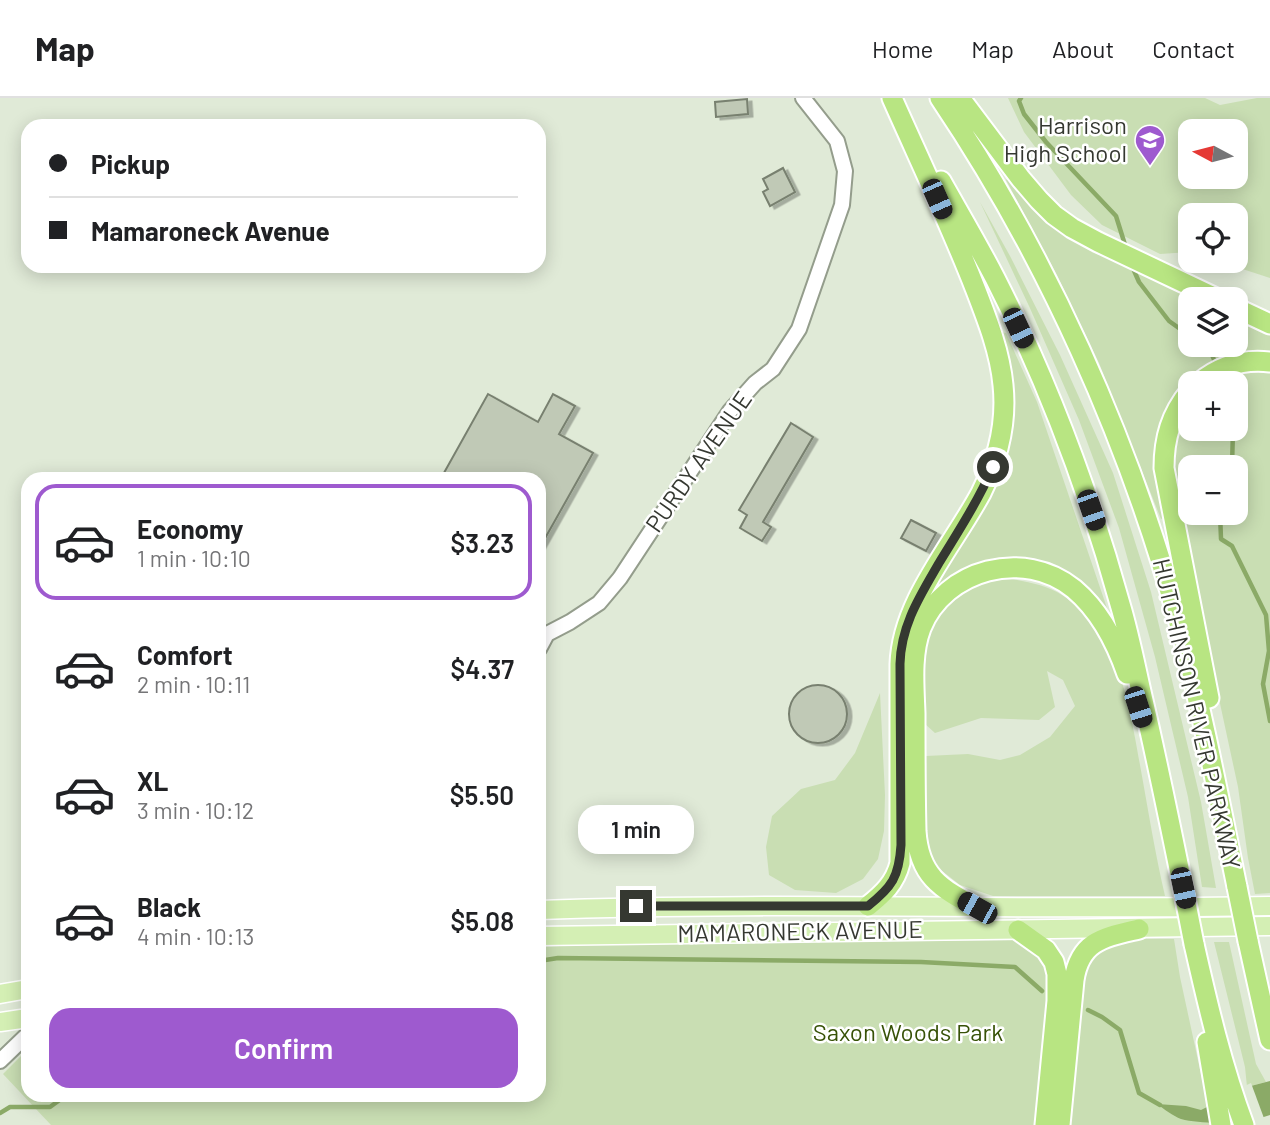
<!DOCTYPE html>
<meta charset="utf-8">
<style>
:root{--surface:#fff;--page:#f2f2f2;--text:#202124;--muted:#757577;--line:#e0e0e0;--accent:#9e5acf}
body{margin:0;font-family:Barlow,sans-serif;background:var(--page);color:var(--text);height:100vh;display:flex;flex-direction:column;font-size:26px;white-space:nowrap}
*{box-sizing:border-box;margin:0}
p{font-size:23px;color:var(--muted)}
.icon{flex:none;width:38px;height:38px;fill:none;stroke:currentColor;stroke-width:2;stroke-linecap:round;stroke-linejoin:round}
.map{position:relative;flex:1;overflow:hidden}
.panel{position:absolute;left:21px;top:374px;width:525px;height:630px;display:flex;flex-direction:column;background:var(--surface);border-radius:21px;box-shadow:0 4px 18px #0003}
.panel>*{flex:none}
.banner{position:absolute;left:21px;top:21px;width:525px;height:154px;border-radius:21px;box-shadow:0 4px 18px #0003;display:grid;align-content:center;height:154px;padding:0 28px;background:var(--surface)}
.needle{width:46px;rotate:277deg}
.controls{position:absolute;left:1178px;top:21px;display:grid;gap:14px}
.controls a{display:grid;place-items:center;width:70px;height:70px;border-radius:14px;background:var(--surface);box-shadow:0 4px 18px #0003;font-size:35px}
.end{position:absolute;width:32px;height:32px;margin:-16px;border:9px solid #353831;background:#fff;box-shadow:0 0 0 4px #fff}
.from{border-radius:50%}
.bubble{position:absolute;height:49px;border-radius:21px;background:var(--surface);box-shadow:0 4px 18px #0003;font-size:23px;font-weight:600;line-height:49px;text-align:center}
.car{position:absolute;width:21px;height:42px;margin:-21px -10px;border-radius:9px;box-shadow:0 0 5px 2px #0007;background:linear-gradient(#222 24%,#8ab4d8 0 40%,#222 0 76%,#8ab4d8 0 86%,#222 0)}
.banner b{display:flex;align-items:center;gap:24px;height:66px;font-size:26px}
.banner b+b{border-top:2px solid var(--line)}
.banner i{width:18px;height:18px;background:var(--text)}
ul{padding:12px 0 0;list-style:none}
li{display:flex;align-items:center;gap:21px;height:116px;margin:0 14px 10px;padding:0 14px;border:4px solid transparent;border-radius:21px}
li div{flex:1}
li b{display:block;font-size:26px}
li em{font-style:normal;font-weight:600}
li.on{border-color:var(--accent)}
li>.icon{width:63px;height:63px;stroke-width:1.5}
.primary-button{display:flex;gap:14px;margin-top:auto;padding:14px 28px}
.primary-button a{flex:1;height:80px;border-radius:21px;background:var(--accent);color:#fff;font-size:28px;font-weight:600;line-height:80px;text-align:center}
header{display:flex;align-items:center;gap:42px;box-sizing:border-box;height:98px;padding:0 35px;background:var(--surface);border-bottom:2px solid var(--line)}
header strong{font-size:33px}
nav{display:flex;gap:38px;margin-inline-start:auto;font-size:24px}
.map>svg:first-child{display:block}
</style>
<header>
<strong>Map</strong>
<nav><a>Home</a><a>Map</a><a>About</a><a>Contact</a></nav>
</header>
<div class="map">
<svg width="1270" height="1027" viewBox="0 0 1270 1027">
<defs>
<filter id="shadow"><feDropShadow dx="4.5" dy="2.5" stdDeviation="0" flood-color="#0004"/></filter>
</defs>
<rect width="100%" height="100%" fill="#e0ead7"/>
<path fill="#c9deb3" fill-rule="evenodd" d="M1008 0H1205L1220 7 1257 0H1270V180L1218 163H1236V117H1190V154L1160 156 1102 127 1071 97 1024 34ZM1190 33H1236V79H1190Z
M1010 79 1034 112 1079 141 1200 201H1190V247H1236V218L1270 234V259L1202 273 1187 285 1163 318 1156 356 1166 419 1161 421 1099 265 1057 177 1006 82Z
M980 104 1010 158 1060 257 1113 375 1151 494 1201 704 1216 790 1202 789 1188 699 1155 559 1119 430 1079 322 1029 208Z
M997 233 1006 235 1037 304 1108 513 1102 515 1055 470 938 491 933 486 1005 342Z
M1246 272 1270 273V795L1255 796 1248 760 1238 689 1177 406 1171 357 1183 315 1190 307V331H1236V285H1214L1228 277ZM1190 369H1236V415H1190Z
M1001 479C1021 483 1045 486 1062 497 1076 506 1095 524 1103 538 1125 578 1132 623 1140 667 1148 711 1155 755 1165 798H993L960 787 932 765 924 737 926 658 968 656 1000 662 1020 657 1050 639 1075 608 1063 582 1047 573 1055 609 1039 622 981 620 935 635 925 626 923 560 927 533 945 506 976 485Z
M880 595 885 697 884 733 878 761 863 781 836 795 795 792 769 777 766 749 772 718 801 691 835 682 855 655Z
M1137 841H1174L1180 879 1212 1027H1070L1085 871C1101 849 1110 844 1137 841Z
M1050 842 1047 871 1051 884 1036 1027H51L3 976 28 951V998H539V849L622 845Z
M1214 844H1229L1256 966 1266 984 1247 989 1245 969Z"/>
<path fill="#8baa67" d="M1270 983V1017C1246 1026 1205 1027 1181 1021 1173 1018 1164 1011 1157 1006L1186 1008 1201 1012 1247 989Z"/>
<path fill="#e0ead7" d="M1251 985 1265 1023 1236 1027H1212L1208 1005Z"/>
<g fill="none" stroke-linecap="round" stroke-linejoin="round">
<path stroke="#8baa67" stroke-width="4.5" d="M1021 0 1019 3 1024 16 1046 44 1116 118 1126 150
M1132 168 1139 184 1169 223 1190 238
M1203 247 1210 252 1217 269
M1232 369 1233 331
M1220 415 1221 441 1232 448 1266 517 1269 553 1263 586 1270 623
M539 863 558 860 921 864 1015 869 1042 893
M1088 912 1102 919 1120 932 1139 995 1160 1007
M0 1015 10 1009H50L61 1001V998"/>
</g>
<path fill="#c0c9b6" stroke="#78806f" stroke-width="2" filter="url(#shadow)" d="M747 1 748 16 716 19 715 4Z
M783 70 795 94 770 108 763 94 768 91 763 81Z
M488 296 538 324 553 296 575 308 559 336 593 355 539 451V382H440Z
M791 325 813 339 763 424 771 429 762 443 740 430 747 417 739 412Z
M911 422 936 435 926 453 901 440Z
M789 616a29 29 0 1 1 58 0a29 29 0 1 1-58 0Z"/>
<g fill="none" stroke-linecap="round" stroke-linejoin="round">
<g stroke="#949d8c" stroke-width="18">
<path id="minor" d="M539 551 547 536 570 524 599 505 620 480 730 313 755 285 773 271 799 231 842 107 845 73 837 43 803 0
M0 963 28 936"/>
</g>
<g stroke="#fff" stroke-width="21">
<path id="major" d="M539 812C783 803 1026 813 1270 808
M539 838 1270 828
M0 896 28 891
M0 924 28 920"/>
</g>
<g stroke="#fff" stroke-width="23">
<path id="highway" d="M940 0C1047 159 1128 340 1179 525 1202 612 1219 701 1237 789
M960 0 1021 81 1039 102 1054 117 1072 130 1098 144 1218 201
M941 83C959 115 978 147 995 180 1048 284 1089 394 1120 506 1129 536 1135 567 1142 598 1157 662 1170 726 1183 790
M1236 210 1270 226
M1199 285C1219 268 1243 261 1270 264
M1190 293C1171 316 1164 340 1164 370L1209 600
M868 808C883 796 895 785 900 765V566C902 504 952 449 981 395 998 361 1007 325 1003 287 1000 254 987 221 975 190 950 126 920 63 892 0
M977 810C940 790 919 778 916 733 915 693 915 654 915 615 914 587 911 556 921 530 945 471 1024 450 1074 491 1100 513 1116 544 1127 576
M1018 832 1046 852 1054 864 1057 876V903L1045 1027
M1248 843 1270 942
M1194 846C1208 908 1222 968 1244 1027
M1207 944 1221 1027
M1060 1027 1074 882C1080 842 1105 839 1139 831"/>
</g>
<use href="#minor" stroke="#fff" stroke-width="14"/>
<use href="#major" stroke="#d4efb4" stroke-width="18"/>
<use href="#highway" stroke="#b8e582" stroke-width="19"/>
<g stroke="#fff" stroke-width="23" stroke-linecap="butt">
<path id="highway-bridge" d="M1237 789 1248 843
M1183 790 1194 846"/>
</g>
<use href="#highway-bridge" stroke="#b8e582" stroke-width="19"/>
</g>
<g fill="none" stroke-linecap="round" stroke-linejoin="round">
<path stroke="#353831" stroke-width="9" d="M636 808H868C892 789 899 779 901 747L900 566C901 527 920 498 939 465 958 434 978 403 993 369"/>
</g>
<defs>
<g id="school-pin" transform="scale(1.575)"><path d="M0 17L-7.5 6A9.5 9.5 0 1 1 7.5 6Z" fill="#9e5acf" stroke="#fff"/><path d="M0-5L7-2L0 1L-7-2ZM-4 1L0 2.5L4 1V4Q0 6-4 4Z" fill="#fff"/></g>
</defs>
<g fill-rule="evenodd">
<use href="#school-pin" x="1150" y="42"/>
</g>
<g text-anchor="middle" stroke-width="5" stroke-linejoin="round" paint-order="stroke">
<g font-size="24" fill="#353831" stroke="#fff" text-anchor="end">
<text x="1127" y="36">Harrison<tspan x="1127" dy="28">High School</tspan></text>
</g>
<g font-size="24" fill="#353831" stroke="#fff">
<text transform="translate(699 364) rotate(-55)" y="8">PURDY AVENUE</text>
<text transform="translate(1196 616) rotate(77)" y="8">HUTCHINSON RIVER PARKWAY</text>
<text transform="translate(800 834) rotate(-1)" y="8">MAMARONECK AVENUE</text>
</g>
<g font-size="24" fill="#375207" stroke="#fff">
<text x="908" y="943">Saxon Woods Park</text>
</g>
</g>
</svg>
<div class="controls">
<a><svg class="needle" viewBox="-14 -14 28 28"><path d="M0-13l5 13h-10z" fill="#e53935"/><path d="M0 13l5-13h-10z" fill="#757577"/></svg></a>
<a><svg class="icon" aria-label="locate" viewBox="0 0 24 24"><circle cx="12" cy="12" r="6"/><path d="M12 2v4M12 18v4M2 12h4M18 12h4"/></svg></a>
<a><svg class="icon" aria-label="layers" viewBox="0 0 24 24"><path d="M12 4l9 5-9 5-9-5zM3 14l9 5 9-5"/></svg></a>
<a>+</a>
<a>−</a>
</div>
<i class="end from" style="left:993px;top:369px"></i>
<i class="end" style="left:636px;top:808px"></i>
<div class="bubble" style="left:578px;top:707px;width:116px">1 min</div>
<i class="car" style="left:937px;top:101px;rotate:156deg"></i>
<i class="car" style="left:1018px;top:230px;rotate:155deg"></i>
<i class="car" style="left:1091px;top:412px;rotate:161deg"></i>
<i class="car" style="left:1138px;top:609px;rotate:162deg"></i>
<i class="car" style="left:1183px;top:790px;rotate:168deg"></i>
<i class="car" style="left:977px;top:810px;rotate:299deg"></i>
<div class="banner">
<b><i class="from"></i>Pickup</b>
<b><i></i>Mamaroneck Avenue</b>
</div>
<section class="panel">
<ul>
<li class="on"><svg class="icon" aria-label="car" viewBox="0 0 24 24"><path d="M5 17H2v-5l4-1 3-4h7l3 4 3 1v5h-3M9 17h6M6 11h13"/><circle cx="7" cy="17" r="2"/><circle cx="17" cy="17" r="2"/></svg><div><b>Economy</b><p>1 min · 10:10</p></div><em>$3.23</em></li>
<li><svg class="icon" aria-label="car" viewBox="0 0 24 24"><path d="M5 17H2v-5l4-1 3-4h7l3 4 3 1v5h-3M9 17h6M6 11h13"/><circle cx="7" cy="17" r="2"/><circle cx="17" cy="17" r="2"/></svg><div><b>Comfort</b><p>2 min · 10:11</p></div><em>$4.37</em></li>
<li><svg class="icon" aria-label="car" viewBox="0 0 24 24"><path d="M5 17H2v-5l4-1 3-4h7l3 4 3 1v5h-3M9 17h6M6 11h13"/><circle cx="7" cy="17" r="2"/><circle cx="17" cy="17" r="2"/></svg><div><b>XL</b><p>3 min · 10:12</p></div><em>$5.50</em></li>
<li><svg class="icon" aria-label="car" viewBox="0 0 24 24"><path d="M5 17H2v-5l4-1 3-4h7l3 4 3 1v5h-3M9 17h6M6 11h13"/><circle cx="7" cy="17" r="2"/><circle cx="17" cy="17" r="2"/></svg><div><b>Black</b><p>4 min · 10:13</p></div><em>$5.08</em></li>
</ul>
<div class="primary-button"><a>Confirm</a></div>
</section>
</div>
